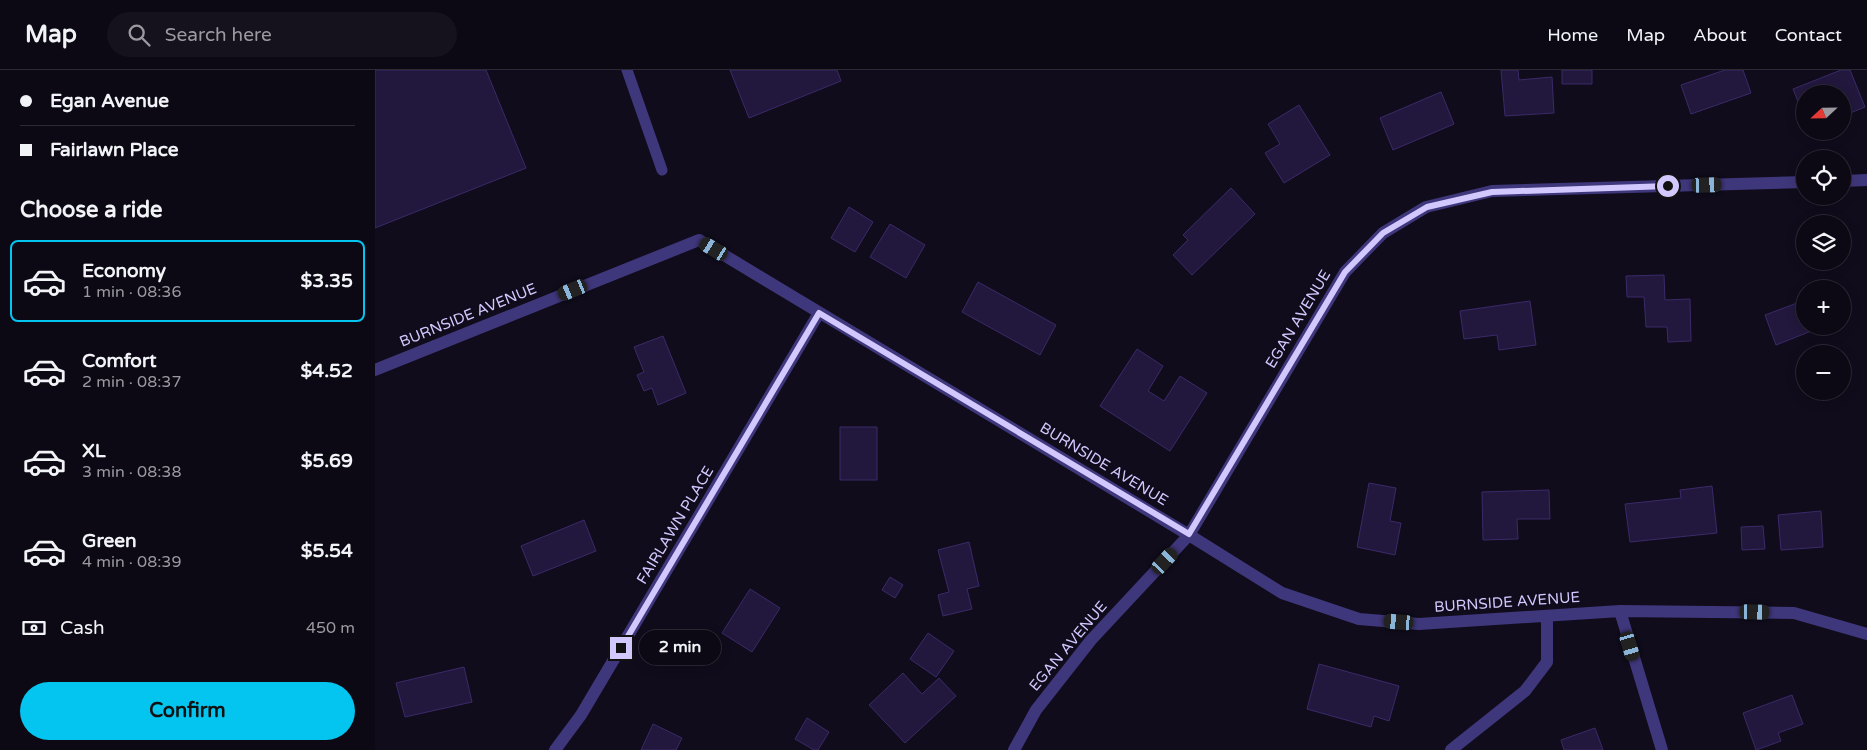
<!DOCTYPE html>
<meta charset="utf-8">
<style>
:root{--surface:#0c0915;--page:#15121e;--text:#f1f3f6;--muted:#9a9aa0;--line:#2c2a34;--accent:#03c5ef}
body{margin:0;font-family:"Varela Round",sans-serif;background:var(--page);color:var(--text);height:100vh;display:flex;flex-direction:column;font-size:19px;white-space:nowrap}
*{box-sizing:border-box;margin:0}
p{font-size:16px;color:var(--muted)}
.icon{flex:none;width:28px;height:28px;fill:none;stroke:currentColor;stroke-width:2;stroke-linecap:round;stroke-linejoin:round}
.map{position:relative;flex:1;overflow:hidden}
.side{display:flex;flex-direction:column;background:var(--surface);width:375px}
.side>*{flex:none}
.top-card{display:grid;align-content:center;height:110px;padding:0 20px;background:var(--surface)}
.needle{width:32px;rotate:248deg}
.tools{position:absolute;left:1421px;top:15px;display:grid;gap:10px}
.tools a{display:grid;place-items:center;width:55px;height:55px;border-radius:50%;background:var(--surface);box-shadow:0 2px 12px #0003,0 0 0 1px var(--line);font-size:25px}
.end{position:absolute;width:22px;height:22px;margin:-11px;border:6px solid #d2c8fe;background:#111;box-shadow:0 0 0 2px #111}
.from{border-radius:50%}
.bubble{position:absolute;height:35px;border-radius:18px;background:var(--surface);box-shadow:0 2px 12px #0003,0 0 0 1px var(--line);font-size:16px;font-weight:700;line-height:35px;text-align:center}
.car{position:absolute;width:15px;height:30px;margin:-15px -8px;border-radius:6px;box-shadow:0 0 4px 1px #0007;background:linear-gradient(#222 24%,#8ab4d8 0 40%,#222 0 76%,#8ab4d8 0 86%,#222 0)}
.top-card b{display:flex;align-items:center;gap:18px;height:48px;font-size:19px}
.top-card b+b{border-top:1px solid var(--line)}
.top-card i{width:12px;height:12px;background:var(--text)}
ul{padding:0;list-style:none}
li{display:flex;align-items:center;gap:15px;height:82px;margin:0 10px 8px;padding:0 10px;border:2px solid transparent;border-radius:8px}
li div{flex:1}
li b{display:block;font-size:19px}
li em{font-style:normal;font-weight:700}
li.on{border-color:var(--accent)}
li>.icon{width:45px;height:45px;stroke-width:1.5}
h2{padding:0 20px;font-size:22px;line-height:60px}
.pay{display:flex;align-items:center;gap:12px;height:55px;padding:0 20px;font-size:19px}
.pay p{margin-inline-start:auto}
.primary-button{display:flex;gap:10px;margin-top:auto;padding:10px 20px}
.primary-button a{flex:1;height:58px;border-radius:30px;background:var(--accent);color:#111;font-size:20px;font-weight:700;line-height:58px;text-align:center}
header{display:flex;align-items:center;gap:30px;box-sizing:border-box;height:70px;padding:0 25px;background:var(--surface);border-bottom:1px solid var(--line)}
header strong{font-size:24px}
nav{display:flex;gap:28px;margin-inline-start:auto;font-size:18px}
.search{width:350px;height:45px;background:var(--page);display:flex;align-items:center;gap:12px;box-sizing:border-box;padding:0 18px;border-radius:28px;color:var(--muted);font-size:19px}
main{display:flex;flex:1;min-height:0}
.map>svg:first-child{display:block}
</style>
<header>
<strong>Map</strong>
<div class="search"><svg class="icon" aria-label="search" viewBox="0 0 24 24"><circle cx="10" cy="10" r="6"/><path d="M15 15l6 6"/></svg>Search here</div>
<nav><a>Home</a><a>Map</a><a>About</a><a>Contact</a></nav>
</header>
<main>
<section class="side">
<div class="top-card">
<b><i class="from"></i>Egan Avenue</b>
<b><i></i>Fairlawn Place</b>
</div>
<h2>Choose a ride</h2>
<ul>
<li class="on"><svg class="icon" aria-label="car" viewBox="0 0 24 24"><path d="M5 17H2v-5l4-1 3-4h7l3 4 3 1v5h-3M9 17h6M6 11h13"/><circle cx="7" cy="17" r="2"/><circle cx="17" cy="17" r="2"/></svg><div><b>Economy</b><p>1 min · 08:36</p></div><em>$3.35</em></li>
<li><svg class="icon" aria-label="car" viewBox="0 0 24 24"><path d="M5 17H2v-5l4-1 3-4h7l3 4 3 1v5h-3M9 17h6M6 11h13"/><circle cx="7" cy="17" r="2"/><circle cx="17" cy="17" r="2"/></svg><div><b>Comfort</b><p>2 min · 08:37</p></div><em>$4.52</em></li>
<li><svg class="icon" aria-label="car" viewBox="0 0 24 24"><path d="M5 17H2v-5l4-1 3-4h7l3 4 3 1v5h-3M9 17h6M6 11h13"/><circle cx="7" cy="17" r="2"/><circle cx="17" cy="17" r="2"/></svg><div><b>XL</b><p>3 min · 08:38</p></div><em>$5.69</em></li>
<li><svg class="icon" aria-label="car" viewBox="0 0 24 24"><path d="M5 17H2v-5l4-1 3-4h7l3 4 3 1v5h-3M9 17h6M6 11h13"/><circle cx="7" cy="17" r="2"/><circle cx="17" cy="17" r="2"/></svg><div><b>Green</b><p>4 min · 08:39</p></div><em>$5.54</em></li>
</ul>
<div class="pay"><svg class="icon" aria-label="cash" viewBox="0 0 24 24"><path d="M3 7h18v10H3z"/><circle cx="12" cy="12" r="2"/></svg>Cash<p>450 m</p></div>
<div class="primary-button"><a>Confirm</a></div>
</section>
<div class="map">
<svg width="1492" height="680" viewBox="0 0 1492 680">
<rect width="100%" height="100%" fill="#100c1c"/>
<path fill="#22183d" stroke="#3b2a69" d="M0 0H111L151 98 0 158Z
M355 0H462L466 11 374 48Z
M1126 0H1143L1144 10 1177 7 1179 43 1130 46Z
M1187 0H1217V14H1187Z
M1350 0H1368L1376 23 1316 44 1306 15Z
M1466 0H1475L1490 37 1468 46V24H1430V43L1428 44 1418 19Z
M1066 22 1079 54 1018 80 1005 48Z
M924 35 955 85 909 113 890 83 905 74 893 54Z
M856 118 880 144 817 205 798 185 813 170 808 165Z
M474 137 498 152 480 182 456 168Z
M515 154 550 175 531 208 495 187Z
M1289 205 1290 230 1315 229 1316 271 1293 272 1292 257H1271L1269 227H1252L1251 206Z
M603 212 681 255 665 285 587 242Z
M1430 230V256H1449L1401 275 1390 245Z
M1155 231 1161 275 1124 280 1122 265 1089 269 1085 241Z
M288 266 311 323 283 335 277 318 269 321 262 305 269 302 259 277Z
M762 279 788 296 773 321 789 331 805 306 832 323 795 381 725 336Z
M465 357H502V410H465Z
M994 413 1021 418 1015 451 1026 453 1020 485 982 477Z
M1337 416 1342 463 1255 472 1250 434 1306 428 1305 420Z
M1174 420 1175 449H1142L1143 469 1108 470 1107 422Z
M1446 441 1448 477 1406 480 1403 445Z
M209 450 221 481 158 506 146 476Z
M1388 456 1390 479 1367 480 1366 457Z
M594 472 604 516 592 519 597 539 568 546 563 525 574 522 563 480Z
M515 507 528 515 520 528 507 520Z
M375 519 405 538 377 582 347 563Z
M553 563 579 581 561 607 535 589Z
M944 594 1024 616 1014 651 999 646 996 657 932 639Z
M89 597 97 632 30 647 21 613Z
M528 603 547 624 564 608 581 626 530 673 494 635Z
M1417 625 1428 654 1403 663 1406 671 1381 680 1368 643Z
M432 648 454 662 443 680H439L420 669Z
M278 654 307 668 301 680H266Z
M1220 658 1228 680H1189L1186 670Z"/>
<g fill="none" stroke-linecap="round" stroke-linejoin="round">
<path stroke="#3f377b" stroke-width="11" d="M252 0 287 100"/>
<path stroke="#3f377b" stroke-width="12" d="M1468 111 1492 110
M0 300 324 170 814 465 907 523 984 549 1044 554 1245 541 1419 543 1492 564
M1245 541 1287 680
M180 680 206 645 444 243
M639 680 661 640 716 570 814 465 970 202 1008 163 1051 137 1117 121 1430 112
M1076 680 1150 621 1172 592V546"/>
</g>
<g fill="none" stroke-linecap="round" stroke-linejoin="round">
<path stroke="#d2c8fe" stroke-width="6" d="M246 578 444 243 814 464 970 202 1008 163 1052 137 1117 122 1293 116"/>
</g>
<g text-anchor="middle" stroke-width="4" stroke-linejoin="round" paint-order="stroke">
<g font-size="15" fill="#d2c8fe" stroke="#100c1c">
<text transform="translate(93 245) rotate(-22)" y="5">BURNSIDE AVENUE</text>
<text transform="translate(923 249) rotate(-59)" y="5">EGAN AVENUE</text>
<text transform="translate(729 394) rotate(31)" y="5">BURNSIDE AVENUE</text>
<text transform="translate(300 455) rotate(-59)" y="5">FAIRLAWN PLACE</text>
<text transform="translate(1132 532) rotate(-4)" y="5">BURNSIDE AVENUE</text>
<text transform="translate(693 576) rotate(-50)" y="5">EGAN AVENUE</text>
</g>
</g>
</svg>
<div class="tools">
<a><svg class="needle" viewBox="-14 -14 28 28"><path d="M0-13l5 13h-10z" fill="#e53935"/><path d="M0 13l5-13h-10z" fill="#9a9aa0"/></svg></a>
<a><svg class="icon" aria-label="locate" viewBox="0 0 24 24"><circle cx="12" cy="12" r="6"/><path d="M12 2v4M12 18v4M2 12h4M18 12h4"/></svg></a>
<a><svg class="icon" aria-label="layers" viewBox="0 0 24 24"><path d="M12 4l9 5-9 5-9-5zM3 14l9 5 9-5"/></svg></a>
<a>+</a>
<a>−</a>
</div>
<i class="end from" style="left:1293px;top:116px"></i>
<i class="end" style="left:246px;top:578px"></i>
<div class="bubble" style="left:264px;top:560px;width:82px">2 min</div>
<i class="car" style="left:1332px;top:115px;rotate:88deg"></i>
<i class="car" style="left:339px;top:179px;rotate:301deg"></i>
<i class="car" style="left:198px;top:220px;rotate:248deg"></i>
<i class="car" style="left:790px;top:491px;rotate:43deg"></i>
<i class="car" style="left:1380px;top:542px;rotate:91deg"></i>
<i class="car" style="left:1024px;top:552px;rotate:275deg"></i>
<i class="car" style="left:1255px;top:576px;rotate:163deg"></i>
</div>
</main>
